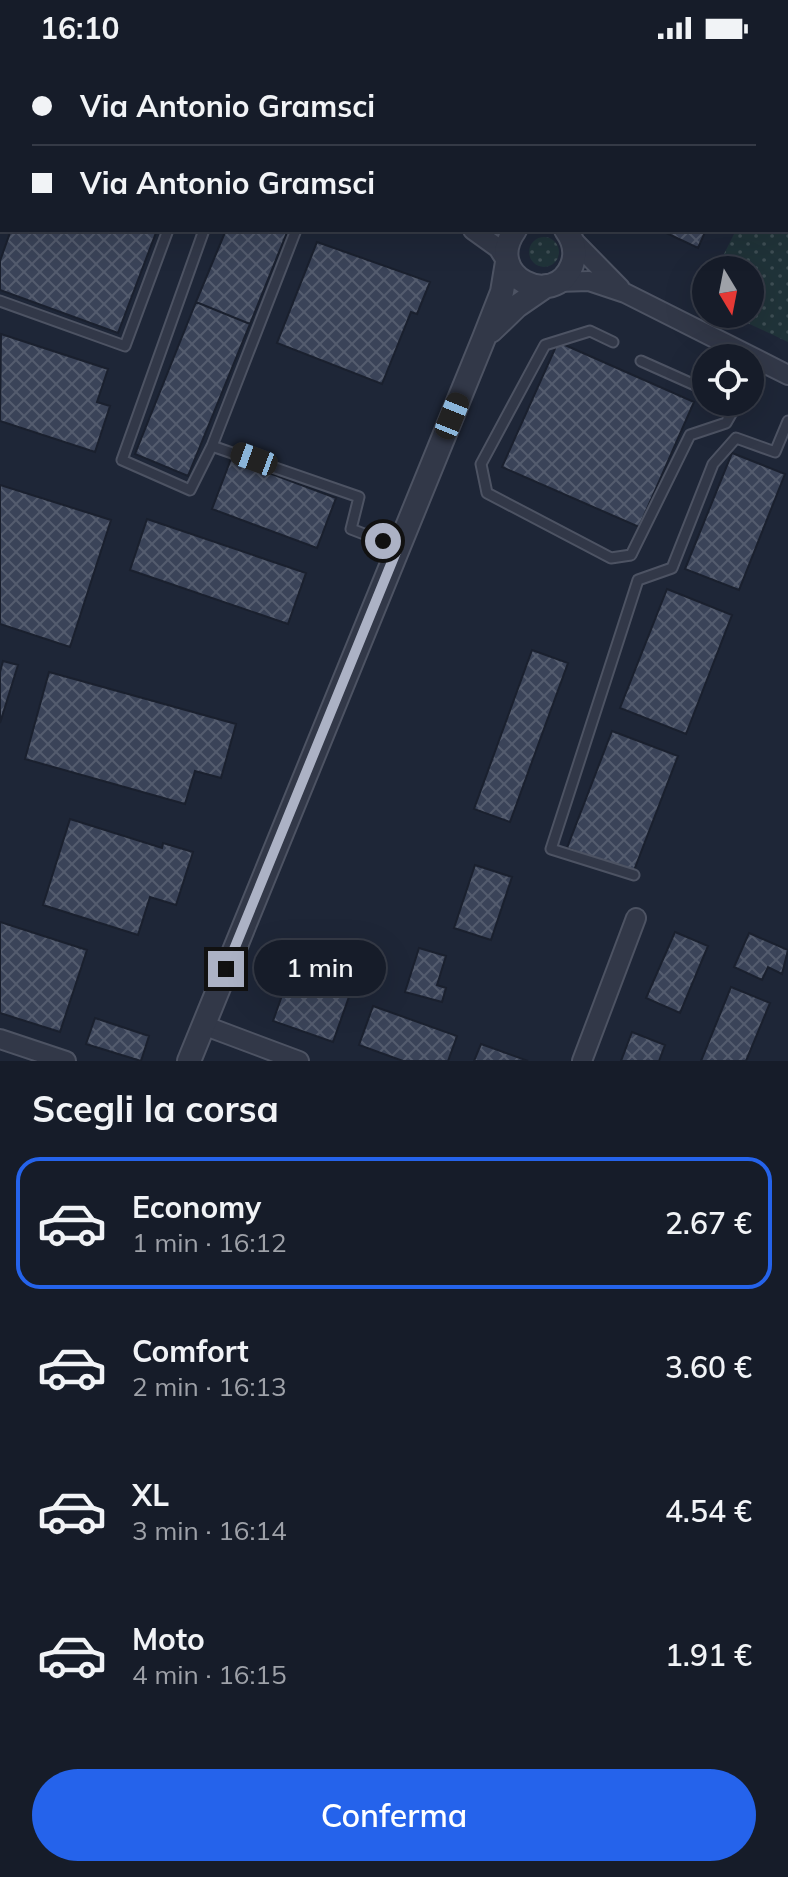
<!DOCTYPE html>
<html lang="it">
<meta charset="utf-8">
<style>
:root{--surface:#161c29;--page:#232935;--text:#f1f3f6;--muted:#9ea1a8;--line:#353a46;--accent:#2563eb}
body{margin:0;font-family:Mulish,sans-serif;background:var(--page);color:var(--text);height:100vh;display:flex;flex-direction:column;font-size:30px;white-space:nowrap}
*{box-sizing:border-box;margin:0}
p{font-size:26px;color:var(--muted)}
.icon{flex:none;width:44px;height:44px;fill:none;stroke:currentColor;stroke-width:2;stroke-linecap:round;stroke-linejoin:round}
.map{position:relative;height:1005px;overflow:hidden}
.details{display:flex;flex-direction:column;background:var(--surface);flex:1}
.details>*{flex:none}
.hud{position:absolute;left:0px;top:0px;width:788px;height:176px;box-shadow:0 8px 32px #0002,0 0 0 2px var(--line);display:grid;align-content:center;height:176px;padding:0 32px;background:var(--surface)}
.needle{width:52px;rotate:170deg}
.buttons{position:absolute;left:692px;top:200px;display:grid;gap:16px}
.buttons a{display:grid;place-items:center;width:72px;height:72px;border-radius:50%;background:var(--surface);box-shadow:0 8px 32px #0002,0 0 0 2px var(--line);font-size:40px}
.end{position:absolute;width:36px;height:36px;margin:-18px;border:10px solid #acb2c5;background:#111;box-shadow:0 0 0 4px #111}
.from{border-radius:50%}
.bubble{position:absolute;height:56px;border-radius:28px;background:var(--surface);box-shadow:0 8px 32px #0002,0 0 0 2px var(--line);font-size:26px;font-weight:600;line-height:56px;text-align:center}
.car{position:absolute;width:24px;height:48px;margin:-24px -12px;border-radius:10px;box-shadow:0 0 6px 2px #0007;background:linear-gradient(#222 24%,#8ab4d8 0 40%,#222 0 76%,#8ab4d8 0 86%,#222 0)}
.hud b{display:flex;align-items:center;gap:28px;height:76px;font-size:30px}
.hud b+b{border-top:2px solid var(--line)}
.hud i{width:20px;height:20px;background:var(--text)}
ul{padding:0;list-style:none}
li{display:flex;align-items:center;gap:24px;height:132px;margin:0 16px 12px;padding:0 16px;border:4px solid transparent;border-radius:24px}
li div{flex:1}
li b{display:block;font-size:30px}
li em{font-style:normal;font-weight:600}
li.selected{border-color:var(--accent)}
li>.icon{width:72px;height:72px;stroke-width:1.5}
h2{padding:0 32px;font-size:36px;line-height:96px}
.button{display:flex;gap:16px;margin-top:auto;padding:16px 32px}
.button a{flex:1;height:92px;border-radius:48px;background:var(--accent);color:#fff;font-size:32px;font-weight:600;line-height:92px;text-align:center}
.status{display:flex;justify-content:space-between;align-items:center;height:56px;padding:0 40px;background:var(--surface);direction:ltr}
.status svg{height:22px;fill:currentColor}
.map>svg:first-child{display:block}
</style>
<div class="status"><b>16:10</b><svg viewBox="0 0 49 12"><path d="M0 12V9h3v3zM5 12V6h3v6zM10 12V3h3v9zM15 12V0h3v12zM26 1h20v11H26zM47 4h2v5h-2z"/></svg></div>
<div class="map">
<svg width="788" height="1005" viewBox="0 0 788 1005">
<defs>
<pattern id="grass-dots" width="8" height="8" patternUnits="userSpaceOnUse" patternTransform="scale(2)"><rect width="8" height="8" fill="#203339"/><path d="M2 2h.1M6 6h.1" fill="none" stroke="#3e4e54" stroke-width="1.8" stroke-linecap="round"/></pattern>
<pattern id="building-cross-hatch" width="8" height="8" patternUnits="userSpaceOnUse" patternTransform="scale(2)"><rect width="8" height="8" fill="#3a4358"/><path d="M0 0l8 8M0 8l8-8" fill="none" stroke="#545c6e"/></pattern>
</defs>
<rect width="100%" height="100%" fill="#1e2637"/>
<path fill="url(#grass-dots)" d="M788 70V286L728 258H750V214H716L736 174H786Z
M529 196a15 15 0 1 1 30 0a15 15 0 1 1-30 0Z"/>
<path fill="url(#building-cross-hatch)" stroke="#1a202e" stroke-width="2" d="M269 0H413L269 2Z
M11 174H157L118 277 0 234V205Z
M226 174H288L250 268 196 246Z
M660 174H706L698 192Z
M317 186 430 226 417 258 411 256 382 328 277 287Z
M196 246 250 268 188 420 135 398Z
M1 278 108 313 97 346 110 350 95 396 0 365Z
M558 286 694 346 639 471 502 411Z
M732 397 785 418 739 534 685 513Z
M231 403 336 442 317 492 212 453Z
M0 429 111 464 70 591 0 568Z
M147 463 306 517 288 568 130 514Z
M667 533 732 559 686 678 620 652Z
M532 594 568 607 510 766 474 753Z
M3 605 18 609 0 667V616Z
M49 616 236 668 221 722 195 715 185 748 25 703Z
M612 675 678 700 633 817 567 792Z
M70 763 162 792 163 787 193 796 176 849 150 841 138 879 43 849Z
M475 809 512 821 491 884 454 872Z
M0 866 87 894 60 976 0 957Z
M675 876 708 890 680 957 646 942Z
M749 877 788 894 782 918 768 911 762 924 734 911Z
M419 892 446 900 437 929 446 932 442 946 405 936Z
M291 914 351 935 333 986 273 965Z
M731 931 770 947 746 1005H701Z
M373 950 457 980 448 1005H403L359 989Z
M95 962 149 980 141 1005 86 988Z
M632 976 665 989 659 1005H621Z
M481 988 528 1005H474Z"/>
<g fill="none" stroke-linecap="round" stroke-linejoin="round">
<g stroke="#4d5363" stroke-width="13">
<path id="service" d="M0 133 2 127
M204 174 122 404 190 434 212 390 296 174
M0 245 125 290 168 174
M613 286 590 275 545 289 481 408 487 437 611 502 631 499 690 379 726 367 738 346
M641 305 706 334
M750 325 762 305
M212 390 359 441 351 473 398 491
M634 819 551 793 638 524 672 512 713 408 736 382 775 396 788 365"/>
</g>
<g stroke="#4d5363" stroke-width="22">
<path id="minor" d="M13 0 18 2
M450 2 451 0
M548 2 549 0
M473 174 498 192 507 206
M571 182 620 232
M557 226 589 225 625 237 788 319
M203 969 299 1005
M0 983 66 1005
M582 1005 636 862"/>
</g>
<g stroke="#4d5363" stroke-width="26">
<path id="tertiary" d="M615 2 616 0
M515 174C482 220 554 255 572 209 577 196 574 185 566 174
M491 275 517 250 546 230
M189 1005 484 282 502 236 507 206"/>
</g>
<use href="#service" stroke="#323848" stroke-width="9"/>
<use href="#minor" stroke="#323848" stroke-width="18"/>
<use href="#tertiary" stroke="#323848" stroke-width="22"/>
</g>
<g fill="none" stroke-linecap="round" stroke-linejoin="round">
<path stroke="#acb2c5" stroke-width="10" d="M226 913 398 491 383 485"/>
</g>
</svg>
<div class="buttons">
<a><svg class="needle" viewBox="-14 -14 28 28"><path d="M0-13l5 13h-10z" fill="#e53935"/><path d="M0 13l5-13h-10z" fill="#9ea1a8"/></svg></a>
<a><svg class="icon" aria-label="locate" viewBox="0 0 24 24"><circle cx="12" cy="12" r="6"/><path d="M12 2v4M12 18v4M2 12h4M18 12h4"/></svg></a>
</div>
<i class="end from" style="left:383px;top:485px"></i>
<i class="end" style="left:226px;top:913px"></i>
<div class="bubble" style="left:254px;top:884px;width:132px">1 min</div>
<i class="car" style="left:452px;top:360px;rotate:22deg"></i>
<i class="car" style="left:254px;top:403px;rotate:290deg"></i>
<div class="hud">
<b><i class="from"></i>Via Antonio Gramsci</b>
<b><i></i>Via Antonio Gramsci</b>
</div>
</div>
<section class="details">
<h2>Scegli la corsa</h2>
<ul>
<li class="selected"><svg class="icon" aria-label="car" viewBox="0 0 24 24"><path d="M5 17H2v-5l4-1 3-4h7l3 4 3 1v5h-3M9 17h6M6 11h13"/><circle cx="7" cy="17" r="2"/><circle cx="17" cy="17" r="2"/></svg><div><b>Economy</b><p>1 min · 16:12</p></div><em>2.67 €</em></li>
<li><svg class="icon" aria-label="car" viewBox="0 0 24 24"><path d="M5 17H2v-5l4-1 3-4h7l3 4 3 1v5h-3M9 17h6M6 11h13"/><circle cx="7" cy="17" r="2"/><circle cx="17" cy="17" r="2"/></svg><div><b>Comfort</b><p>2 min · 16:13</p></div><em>3.60 €</em></li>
<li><svg class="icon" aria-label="car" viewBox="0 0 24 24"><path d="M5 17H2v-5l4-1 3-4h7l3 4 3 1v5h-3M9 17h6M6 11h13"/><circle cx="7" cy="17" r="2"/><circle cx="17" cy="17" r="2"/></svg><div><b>XL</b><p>3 min · 16:14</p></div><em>4.54 €</em></li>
<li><svg class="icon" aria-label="car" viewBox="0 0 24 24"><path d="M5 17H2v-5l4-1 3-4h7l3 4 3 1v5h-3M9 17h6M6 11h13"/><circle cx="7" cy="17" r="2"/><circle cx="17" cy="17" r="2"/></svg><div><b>Moto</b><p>4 min · 16:15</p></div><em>1.91 €</em></li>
</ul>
<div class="button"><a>Conferma</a></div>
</section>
